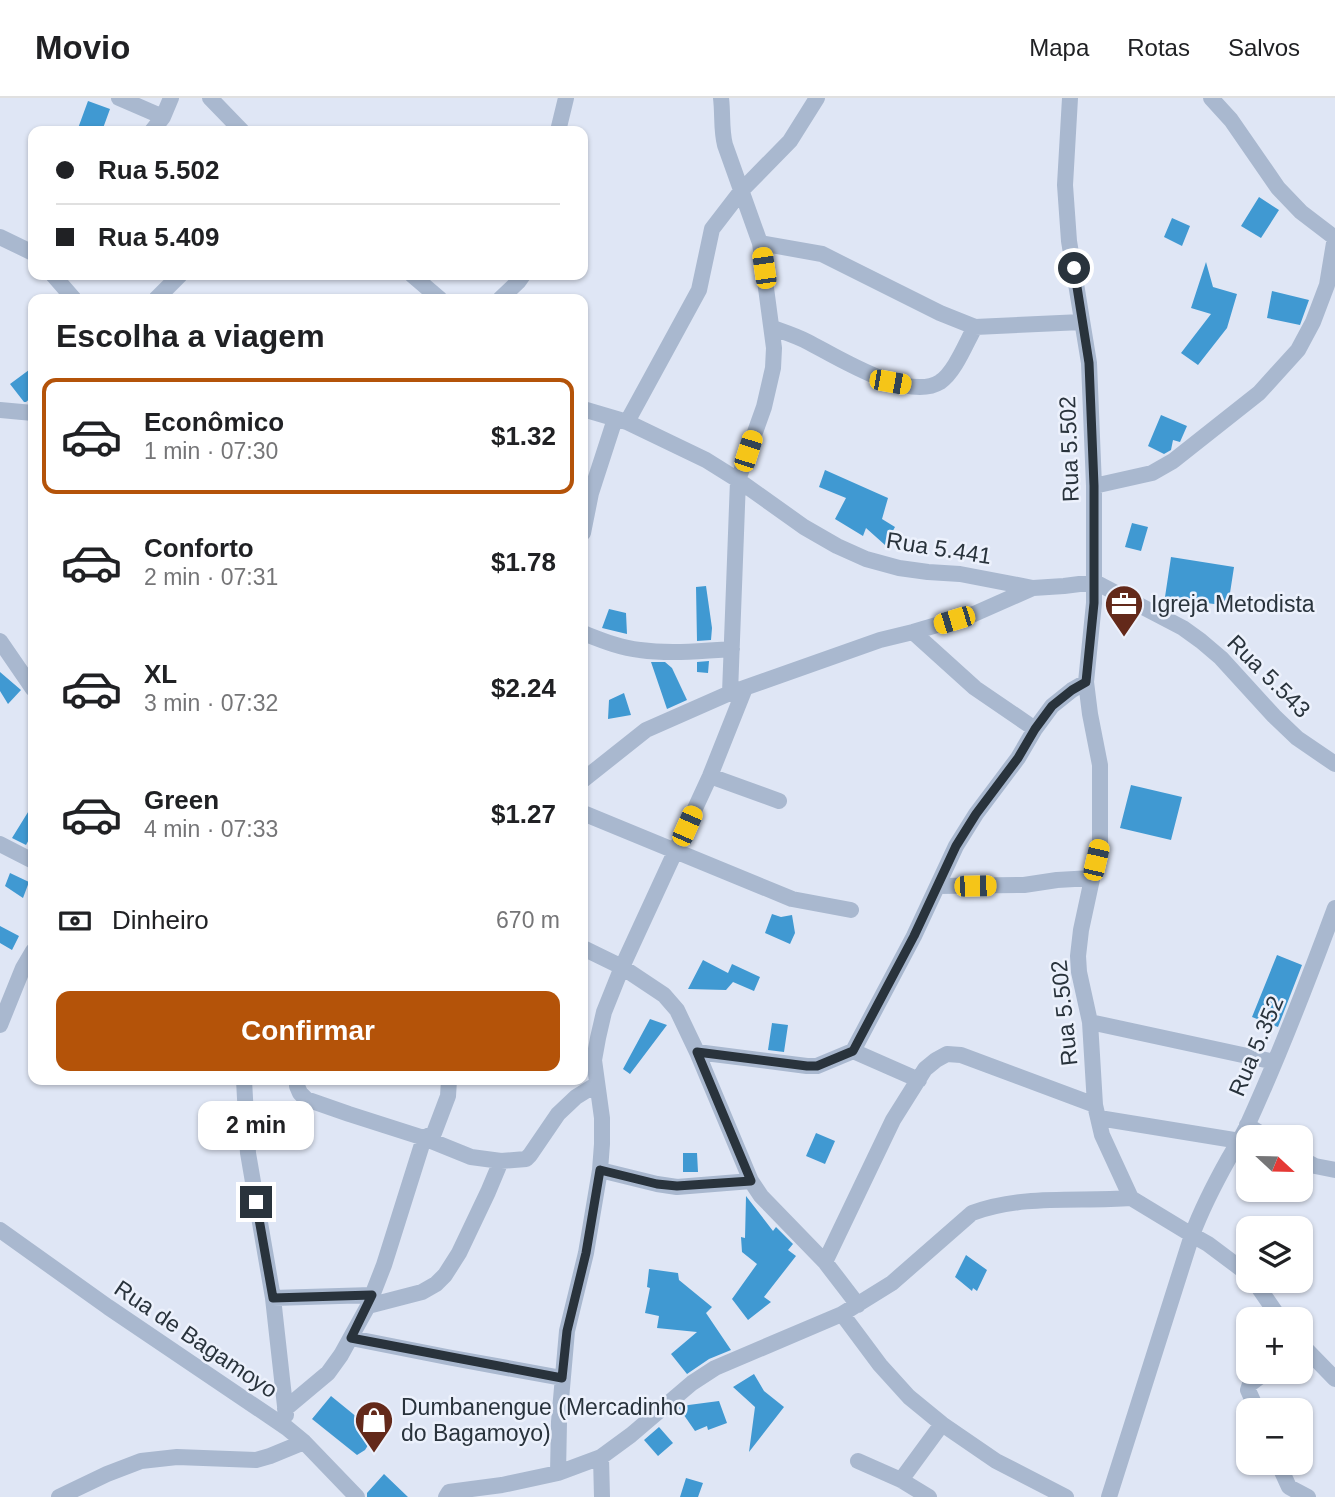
<!DOCTYPE html>
<html lang="pt">
<meta charset="utf-8">
<style>
:root{--surface:#fff;--page:#f6f6f6;--text:#202124;--muted:#757577;--line:#e0e0e0;--accent:#b45309}
body{margin:0;font-family:Helvetica,sans-serif;background:var(--page);color:var(--text);height:100vh;display:flex;flex-direction:column;font-size:26px;white-space:nowrap}
*{box-sizing:border-box;margin:0}
p{font-size:23px;color:var(--muted)}
.icon{flex:none;width:38px;height:38px;fill:none;stroke:currentColor;stroke-width:2;stroke-linecap:round;stroke-linejoin:round}
.map{position:relative;flex:1;overflow:hidden}
.details{position:absolute;left:28px;top:196px;width:560px;height:791px;display:flex;flex-direction:column;background:var(--surface);border-radius:14px;box-shadow:0 2px 5px #0004}
.details>*{flex:none}
.hud{position:absolute;left:28px;top:28px;width:560px;height:154px;border-radius:14px;box-shadow:0 2px 5px #0004;display:grid;align-content:center;height:154px;padding:0 28px;background:var(--surface)}
.needle{width:46px;rotate:112deg}
.tools{position:absolute;left:1236px;top:1027px;display:grid;gap:14px}
.tools a{display:grid;place-items:center;width:77px;height:77px;border-radius:14px;background:var(--surface);box-shadow:0 2px 5px #0004;font-size:35px}
.end{position:absolute;width:32px;height:32px;margin:-16px;border:9px solid #29333c;background:#fff;box-shadow:0 0 0 4px #fff}
.from{border-radius:50%}
.bubble{position:absolute;height:49px;border-radius:14px;background:var(--surface);box-shadow:0 2px 5px #0004;font-size:23px;font-weight:600;line-height:49px;text-align:center}
.car{position:absolute;width:21px;height:42px;margin:-21px -10px;border-radius:9px;box-shadow:0 0 5px 2px #0007;background:linear-gradient(#f5c518 24%,#345 0 40%,#f5c518 0 76%,#345 0 86%,#f5c518 0)}
.hud b{display:flex;align-items:center;gap:24px;height:66px;font-size:26px}
.hud b+b{border-top:2px solid var(--line)}
.hud i{width:18px;height:18px;background:var(--text)}
ul{padding:0;list-style:none}
li{display:flex;align-items:center;gap:21px;height:116px;margin:0 14px 10px;padding:0 14px;border:4px solid transparent;border-radius:14px}
li div{flex:1}
li b{display:block;font-size:26px}
li em{font-style:normal;font-weight:600}
li.on{border-color:var(--accent)}
li>.icon{width:63px;height:63px;stroke-width:1.5}
h2{padding:0 28px;font-size:32px;line-height:84px}
.pay{display:flex;align-items:center;gap:18px;height:77px;padding:0 28px;font-size:26px}
.pay p{margin-inline-start:auto}
.primary-button{display:flex;gap:14px;margin-top:auto;padding:14px 28px}
.primary-button a{flex:1;height:80px;border-radius:14px;background:var(--accent);color:#fff;font-size:28px;font-weight:600;line-height:80px;text-align:center}
header{display:flex;align-items:center;gap:42px;box-sizing:border-box;height:98px;padding:0 35px;background:var(--surface);border-bottom:2px solid var(--line)}
header strong{font-size:33px}
nav{display:flex;gap:38px;margin-inline-start:auto;font-size:24px}
.map>svg:first-child{display:block}
</style>
<header>
<strong>Movio</strong>
<nav><a>Mapa</a><a>Rotas</a><a>Salvos</a></nav>
</header>
<div class="map">
<svg width="1335" height="1399" viewBox="0 0 1335 1399">
<rect width="100%" height="100%" fill="#dfe6f5"/>
<path fill="#4099d2" d="M88 3 110 11 102 33H77Z
M1259 99 1279 112 1261 140 1241 128Z
M1172 120 1190 128 1182 148 1164 139Z
M1206 164 1213 189 1237 196 1227 230 1198 267 1181 255 1211 216 1191 210Z
M1272 193 1309 202 1300 227 1267 220Z
M33 269V298L26 304H24L10 286Z
M1161 317 1187 328 1180 344 1173 342 1171 352 1164 356 1148 348Z
M825 372 888 400 882 421 895 429 885 447 866 430 863 438 835 421 846 400 819 389Z
M1132 425 1148 429 1141 453 1125 449Z
M1171 459 1234 469 1228 508 1165 499Z
M706 488 712 530 711 542 697 543 696 489Z
M609 511 626 515 627 536 602 530Z
M709 563 708 575 697 574V564Z
M651 564H665L672 570 687 602 667 611Z
M0 574 21 592 8 606 0 593Z
M624 595 631 617 608 621 609 602Z
M1131 687 1182 699 1171 742 1120 730Z
M33 706V734L26 747 12 740Z
M10 775 29 784 23 800 5 788Z
M772 816 781 819 792 817 795 835 790 846 765 835Z
M0 828 19 838 12 852 0 845Z
M1277 857 1302 867 1278 929 1252 919Z
M703 862 728 875 732 866 760 879 754 893 733 884 726 892 688 891Z
M650 921 667 927 630 976 623 971Z
M772 925 788 927 784 954 768 952Z
M816 1035 835 1043 825 1066 806 1058Z
M683 1055H697L698 1074H683Z
M746 1098 773 1133 776 1129 793 1146 788 1152 796 1158 764 1199 771 1204 748 1222 732 1201 757 1166 742 1154 741 1139 745 1140Z
M966 1157 987 1172 977 1193 973 1190 972 1193 955 1179Z
M649 1171 678 1175 679 1182 712 1209 706 1215 731 1252 709 1261 687 1276 671 1256 697 1234 657 1230 659 1218 645 1215 650 1190 647 1189Z
M754 1276 764 1293 784 1309 749 1354 755 1309 733 1289Z
M331 1298 358 1320 366 1307 386 1319 365 1352 357 1357 312 1321Z
M719 1303 727 1325 708 1332 707 1328 695 1333 679 1310 681 1308Z
M659 1329 673 1345 658 1358 644 1342Z
M384 1376 408 1399H367V1395Z
M686 1380 703 1385 698 1399H680Z"/>
<g fill="none" stroke-linecap="round" stroke-linejoin="round">
<path stroke="#a9b8cf" stroke-width="16" d="M119 0 163 19
M210 0 242 33
M721 0C723 16 721 32 725 47L760 145 774 250 773 270 764 309 738 382 730 595
M1070 0 1065 87 1069 143 1089 265 1094 388V505L1086 584 1090 616 1100 667V744L1081 832 1078 858 1079 874 1090 924 1095 1007 1102 1037 1131 1100 1192 1137 1109 1399
M1211 0 1231 22 1278 90 1301 114 1335 140
M152 33 163 19 171 0
M558 33 566 0
M0 139 33 155
M760 145 822 156 940 215 975 229 1082 224
M53 177 74 201
M412 177 440 201
M156 201 180 177
M500 201 518 184 523 177
M773 230C784 234 797 238 808 244 837 259 908 304 940 284 955 274 966 245 975 229
M583 311 627 324 706 362 738 382 804 429 837 448 866 461 899 470 928 474 960 476 1033 490
M0 312 33 315
M627 324 699 192 712 131 742 92 790 43 817 0
M1094 388 1152 375 1173 363 1259 295 1298 252 1313 224 1327 187 1335 139
M583 435 591 395 615 321
M913 534 975 590 1035 631
M583 535C601 542 620 550 640 552 670 556 702 553 732 551
M0 543 33 591
M710 678 779 703
M583 682 646 632 730 595 880 542 913 534 974 516 1033 490 1064 488 1095 484 1183 530 1201 543 1221 560 1274 618 1297 640 1335 666
M583 715 792 801 851 812
M0 746 33 763
M938 788 1024 787 1057 782 1092 780
M583 850 622 869 664 897 677 912 697 954 751 1083 761 1098 825 1164 858 1207
M1090 924 1275 964
M0 927 23 870 33 853
M853 953 919 982
M697 954 807 968H817L853 953 914 838 956 748 976 716 1018 660 1035 631 1052 608 1072 592 1086 584
M244 982 248 1055 273 1200 286 1317
M297 982V988L300 995 306 1001 349 1016 424 1040 471 1059 501 1063 526 1061 530 1057 558 1016 576 999 597 986
M1099 1020 1240 1043
M1247 1027 1268 1040
M1300 1060 1315 1068 1335 1072
M600 1072 657 1086 677 1089 751 1083
M0 1132 108 1209 287 1330 304 1344 357 1399
M825 1164 893 1022 925 971 936 962 947 956 961 957 1095 1007
M1248 1176 1208 1146 1192 1137C1202 1110 1215 1085 1229 1060 1235 1049 1242 1039 1247 1028 1280 956 1308 883 1335 810
M1254 1183 1281 1222
M273 1200 372 1197
M368 1208 422 1194 436 1186 445 1177 459 1155 488 1094 501 1063
M842 1216 880 1267 909 1299 942 1326 996 1363 1066 1399
M351 1240 447 1259 562 1280
M1300 1245 1335 1281
M285 1311 328 1275 341 1257 368 1208 384 1167 424 1040 434 1035 448 998 449 982
M1257 1312 1248 1292 1250 1286 1266 1274
M601 1359 602 1399
M858 1363 901 1382 929 1399
M1278 1365 1289 1389 1308 1399
M558 1375 559 1324 567 1233 586 1155 600 1072 602 1046V1020L594 962 598 940 604 914 622 869 710 678 745 590
M901 1382 942 1326
M59 1399 107 1376 141 1363 177 1359 256 1362 270 1358 304 1344
M446 1399 449 1394 502 1387 558 1375 601 1359 631 1337 692 1285 715 1270 842 1216 892 1185 972 1115C1024 1096 1078 1104 1131 1100"/>
</g>
<g fill="none" stroke-linecap="round" stroke-linejoin="round">
<path stroke="#29333c" stroke-width="9" d="M256 1104 273 1200 372 1197 351 1240 562 1280 567 1233 586 1155 600 1072 657 1086 677 1088 751 1083 697 954 807 968H817L853 953 914 838 956 748 976 716 1018 660 1035 631 1052 608 1072 592 1086 584 1094 505V388L1089 265 1074 170"/>
</g>
<defs>
<g id="office-pin" transform="scale(2.0125)"><path d="M0 17L-7.5 6A9.5 9.5 0 1 1 7.5 6Z" fill="#63291a" stroke="#ecf1fc"/><path d="M-6-3h4V-5.5h4V-3h4V5H-6ZM-1-4.5V-3h2v-1.5ZM-6 0V1H6V0Z" fill="#fff"/></g>
<g id="shop-pin" transform="scale(2.0125)"><path d="M0 17L-7.5 6A9.5 9.5 0 1 1 7.5 6Z" fill="#63291a" stroke="#ecf1fc"/><path d="M-5-2.5h2.3a2.7 3.5 0 0 1 5.4 0H5L5.5 6h-11ZM-1.5-2.5h3a1.5 2.3 0 0 0-3 0Z" fill="#fff"/></g>
</defs>
<g fill-rule="evenodd">
<use href="#office-pin" x="1124" y="506"/>
<use href="#shop-pin" x="374" y="1322"/>
</g>
<g text-anchor="middle" stroke-width="5" stroke-linejoin="round" paint-order="stroke">
<g font-size="23" fill="#29333c" stroke="#ecf1fc">
<text transform="translate(1069 351) rotate(-92)" y="8">Rua 5.502</text>
<text transform="translate(939 450) rotate(9)" y="8">Rua 5.441</text>
<text transform="translate(1269 578) rotate(45)" y="8">Rua 5.543</text>
<text transform="translate(1064 915) rotate(-96)" y="8">Rua 5.502</text>
<text transform="translate(1256 948) rotate(-67)" y="8">Rua 5.352</text>
<text transform="translate(196 1241) rotate(34)" y="8">Rua de Bagamoyo</text>
</g>
<g font-size="23" fill="#29333c" stroke="#ecf1fc" text-anchor="start">
<text x="1151" y="514">Igreja Metodista</text>
<text x="401" y="1317">Dumbanengue (Mercadinho<tspan x="401" dy="26">do Bagamoyo)</tspan></text>
</g>
</g>
</svg>
<div class="tools">
<a><svg class="needle" viewBox="-14 -14 28 28"><path d="M0-13l5 13h-10z" fill="#e53935"/><path d="M0 13l5-13h-10z" fill="#757577"/></svg></a>
<a><svg class="icon" aria-label="layers" viewBox="0 0 24 24"><path d="M12 4l9 5-9 5-9-5zM3 14l9 5 9-5"/></svg></a>
<a>+</a>
<a>−</a>
</div>
<i class="end from" style="left:1074px;top:170px"></i>
<i class="end" style="left:256px;top:1104px"></i>
<div class="bubble" style="left:198px;top:1003px;width:116px">2 min</div>
<i class="car" style="left:764px;top:170px;rotate:352deg"></i>
<i class="car" style="left:890px;top:284px;rotate:100deg"></i>
<i class="car" style="left:748px;top:353px;rotate:18deg"></i>
<i class="car" style="left:954px;top:522px;rotate:253deg"></i>
<i class="car" style="left:687px;top:728px;rotate:24deg"></i>
<i class="car" style="left:1096px;top:762px;rotate:13deg"></i>
<i class="car" style="left:975px;top:788px;rotate:89deg"></i>
<div class="hud">
<b><i class="from"></i>Rua 5.502</b>
<b><i></i>Rua 5.409</b>
</div>
<section class="details">
<h2>Escolha a viagem</h2>
<ul>
<li class="on"><svg class="icon" aria-label="car" viewBox="0 0 24 24"><path d="M5 17H2v-5l4-1 3-4h7l3 4 3 1v5h-3M9 17h6M6 11h13"/><circle cx="7" cy="17" r="2"/><circle cx="17" cy="17" r="2"/></svg><div><b>Econômico</b><p>1 min · 07:30</p></div><em>$1.32</em></li>
<li><svg class="icon" aria-label="car" viewBox="0 0 24 24"><path d="M5 17H2v-5l4-1 3-4h7l3 4 3 1v5h-3M9 17h6M6 11h13"/><circle cx="7" cy="17" r="2"/><circle cx="17" cy="17" r="2"/></svg><div><b>Conforto</b><p>2 min · 07:31</p></div><em>$1.78</em></li>
<li><svg class="icon" aria-label="car" viewBox="0 0 24 24"><path d="M5 17H2v-5l4-1 3-4h7l3 4 3 1v5h-3M9 17h6M6 11h13"/><circle cx="7" cy="17" r="2"/><circle cx="17" cy="17" r="2"/></svg><div><b>XL</b><p>3 min · 07:32</p></div><em>$2.24</em></li>
<li><svg class="icon" aria-label="car" viewBox="0 0 24 24"><path d="M5 17H2v-5l4-1 3-4h7l3 4 3 1v5h-3M9 17h6M6 11h13"/><circle cx="7" cy="17" r="2"/><circle cx="17" cy="17" r="2"/></svg><div><b>Green</b><p>4 min · 07:33</p></div><em>$1.27</em></li>
</ul>
<div class="pay"><svg class="icon" aria-label="cash" viewBox="0 0 24 24"><path d="M3 7h18v10H3z"/><circle cx="12" cy="12" r="2"/></svg>Dinheiro<p>670 m</p></div>
<div class="primary-button"><a>Confirmar</a></div>
</section>
</div>
